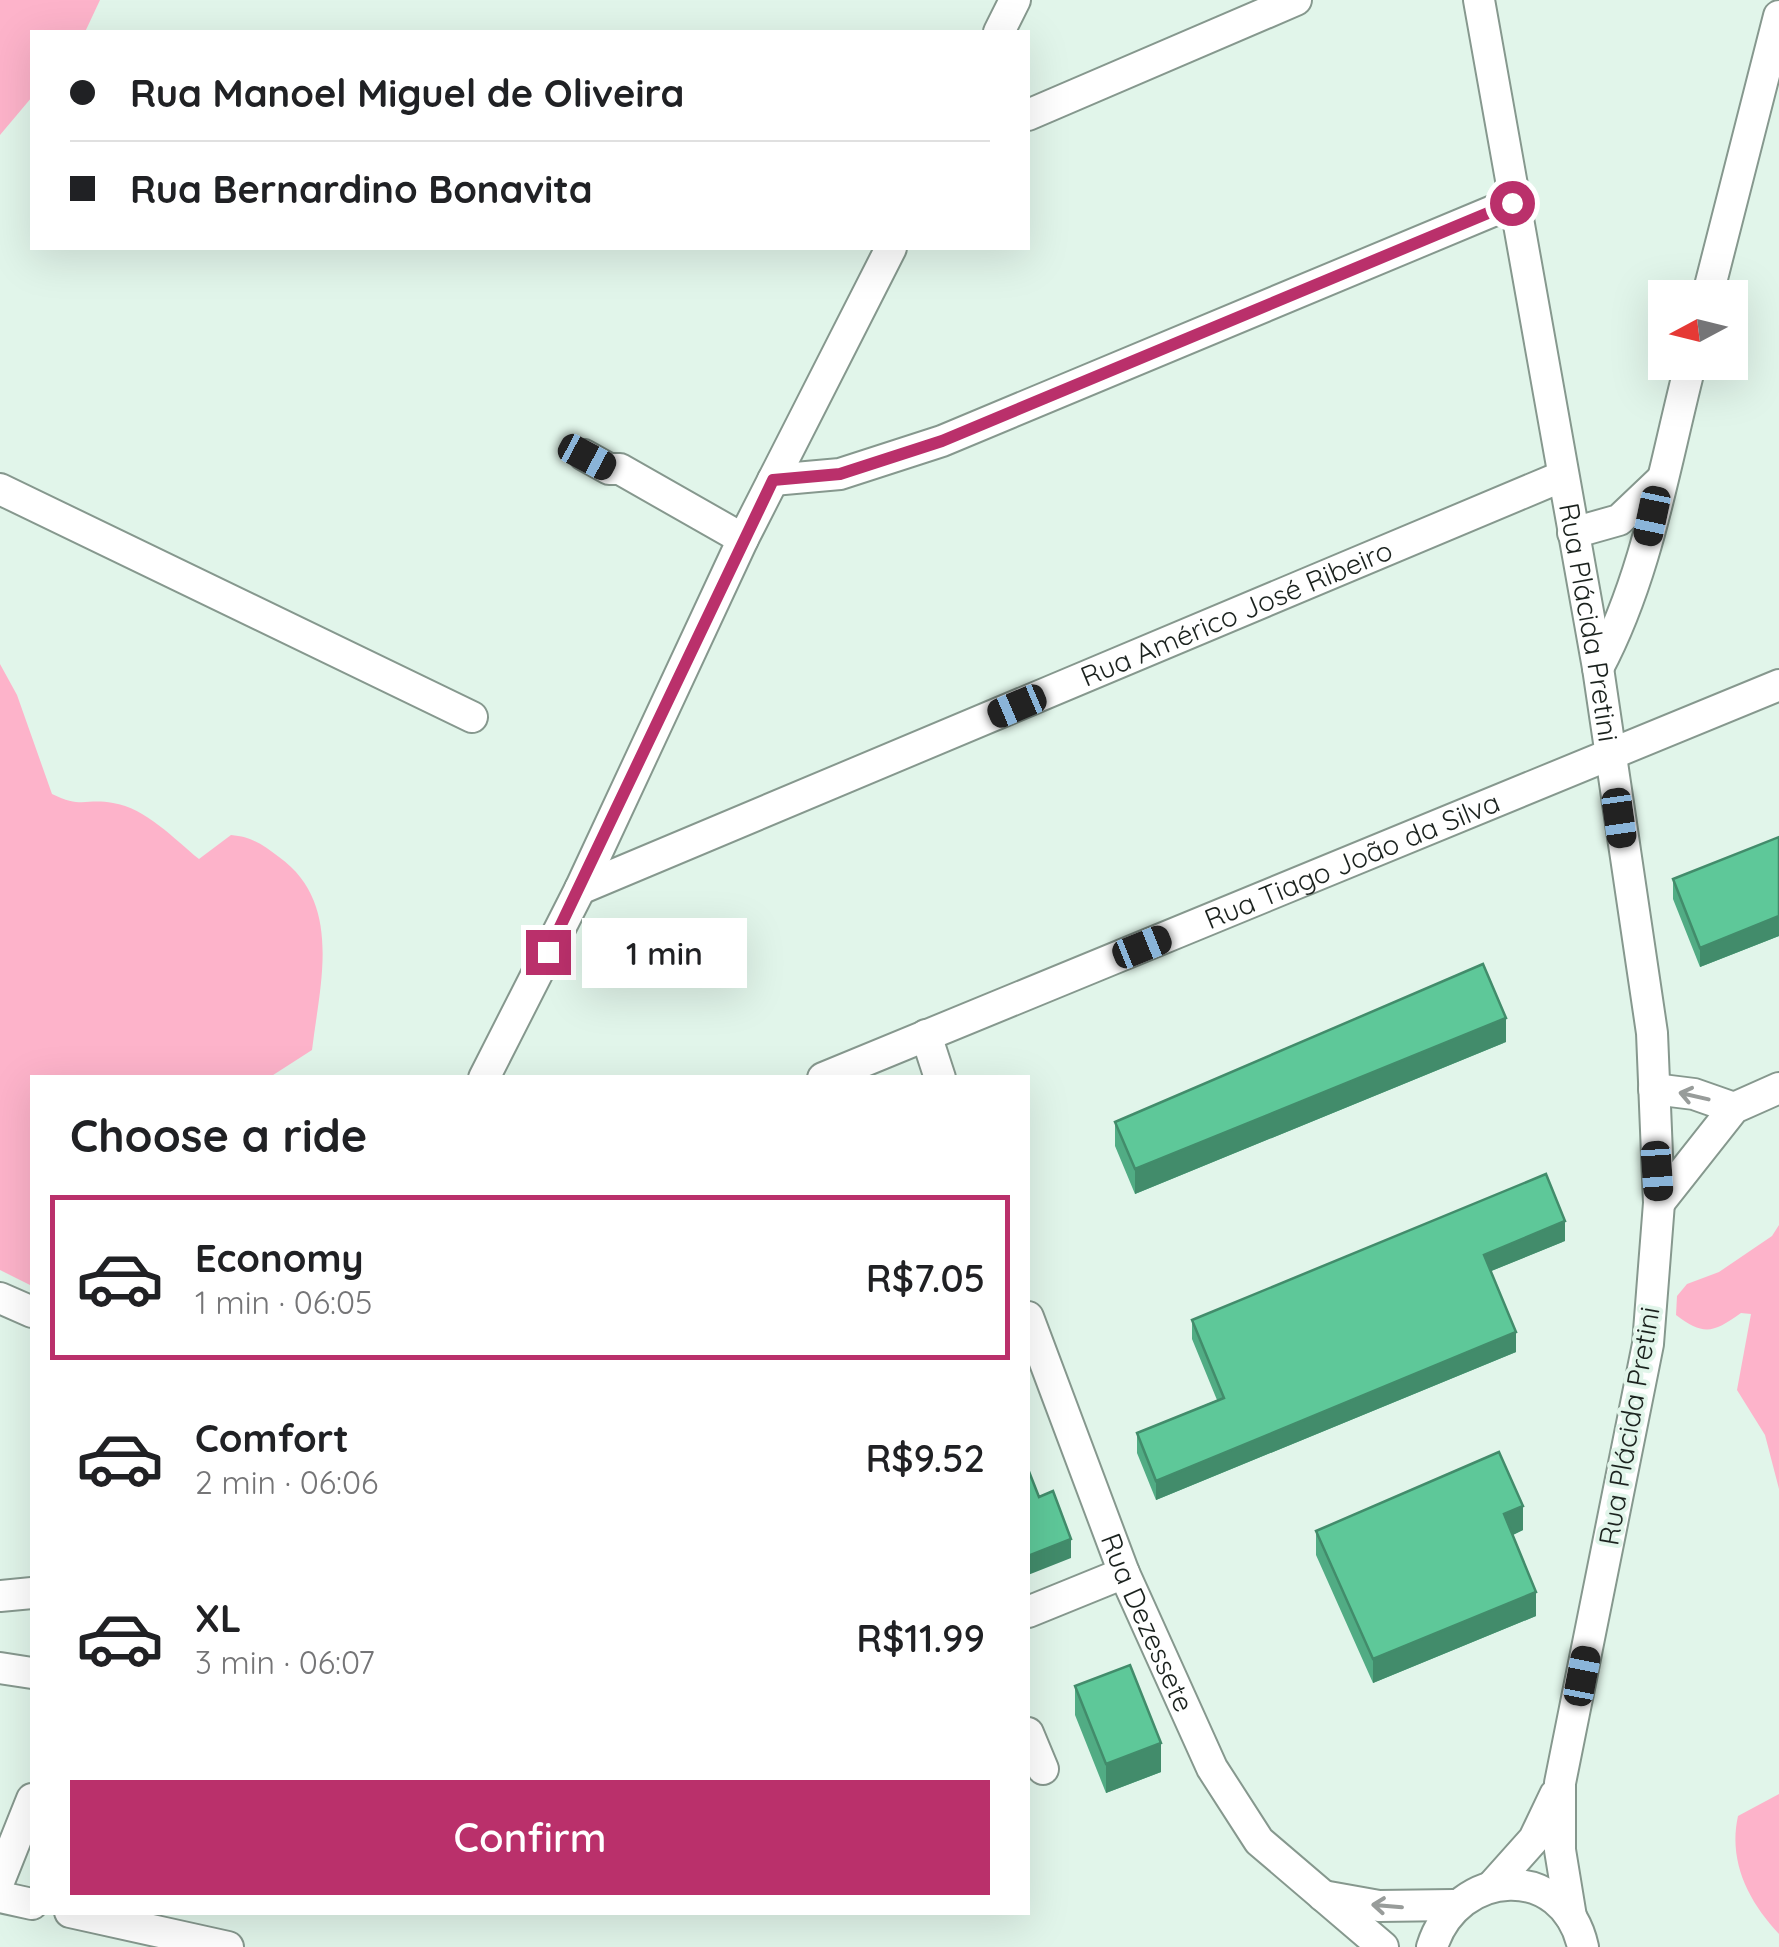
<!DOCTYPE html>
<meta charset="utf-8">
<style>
:root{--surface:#fff;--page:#f6f6f6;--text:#202124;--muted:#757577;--line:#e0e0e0;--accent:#ba306b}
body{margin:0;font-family:Quicksand,sans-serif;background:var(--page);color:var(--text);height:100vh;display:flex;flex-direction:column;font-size:38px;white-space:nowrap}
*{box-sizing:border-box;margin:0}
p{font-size:32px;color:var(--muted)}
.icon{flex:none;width:55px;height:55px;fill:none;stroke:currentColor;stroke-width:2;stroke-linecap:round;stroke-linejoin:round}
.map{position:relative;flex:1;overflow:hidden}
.details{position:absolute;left:30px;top:1075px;width:1000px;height:840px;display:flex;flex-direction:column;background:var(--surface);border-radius:0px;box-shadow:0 10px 40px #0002}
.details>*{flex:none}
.top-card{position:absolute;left:30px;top:30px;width:1000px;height:220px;border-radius:0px;box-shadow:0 10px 40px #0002;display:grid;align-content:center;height:220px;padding:0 40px;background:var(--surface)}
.needle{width:65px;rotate:263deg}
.tools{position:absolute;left:1648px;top:280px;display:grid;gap:20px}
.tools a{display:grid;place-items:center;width:100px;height:100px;border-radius:0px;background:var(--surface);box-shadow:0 10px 40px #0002;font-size:50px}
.end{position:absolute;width:45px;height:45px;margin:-22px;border:12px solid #ba306b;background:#fff;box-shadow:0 0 0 5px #fff}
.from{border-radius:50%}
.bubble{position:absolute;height:70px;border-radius:0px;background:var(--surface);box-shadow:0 10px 40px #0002;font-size:32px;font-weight:600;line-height:70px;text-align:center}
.car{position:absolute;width:30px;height:60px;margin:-30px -15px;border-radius:12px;box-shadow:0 0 8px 2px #0007;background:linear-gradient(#222 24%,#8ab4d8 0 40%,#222 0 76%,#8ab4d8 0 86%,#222 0)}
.top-card b{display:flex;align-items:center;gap:35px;height:95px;font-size:38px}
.top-card b+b{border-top:2px solid var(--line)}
.top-card i{width:25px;height:25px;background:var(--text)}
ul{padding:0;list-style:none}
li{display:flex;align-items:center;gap:30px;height:165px;margin:0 20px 15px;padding:0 20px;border:5px solid transparent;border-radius:0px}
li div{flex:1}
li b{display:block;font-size:38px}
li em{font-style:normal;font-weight:600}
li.selected{border-color:var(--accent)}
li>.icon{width:90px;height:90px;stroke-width:1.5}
h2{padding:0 40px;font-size:45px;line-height:120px}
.primary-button{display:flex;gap:20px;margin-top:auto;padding:20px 40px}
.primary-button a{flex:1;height:115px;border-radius:0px;background:var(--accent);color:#fff;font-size:40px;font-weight:600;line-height:115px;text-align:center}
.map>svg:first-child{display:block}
</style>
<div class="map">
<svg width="1779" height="1947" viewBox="0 0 1779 1947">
<rect width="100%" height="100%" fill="#e1f5ea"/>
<path fill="#fdb3ca" d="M0 0H100L85 32H32V97L0 135Z
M0 664 17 695 52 794C83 809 85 798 113 803 146 808 174 839 199 859L231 835C252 837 262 844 279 857 343 903 320 983 312 1050L270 1077 32 1078V1286L0 1270Z
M1779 1225V1489L1765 1435 1737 1390 1751 1314 1741 1313C1713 1333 1704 1336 1676 1315L1677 1296 1687 1284 1719 1272 1772 1236Z
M1779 1794V1934C1748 1901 1728 1861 1738 1816Z"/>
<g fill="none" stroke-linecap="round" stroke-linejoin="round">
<g stroke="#86988e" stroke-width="34">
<g id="minor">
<path id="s1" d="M1479 0 1598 668 1652 1033 1659 1203 1648 1344 1560 1783V1850L1571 1917"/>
<path d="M999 32 1015 0"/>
<path d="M1028 115 1296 0"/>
<path d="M1707 298 1779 16"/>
<path d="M584 455 609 469H620L743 539"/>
<path d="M773 480 840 474 942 441 1512 203"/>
<path d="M0 489 472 717"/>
<path d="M1573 533 1619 520 1659 482"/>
<path d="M1598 668C1648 574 1664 466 1691 362"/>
<path id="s2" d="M580 889 1563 476"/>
<path d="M926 1035 940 1078"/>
<path d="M484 1078 580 889 743 539 891 248"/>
<path id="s3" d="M823 1078 1779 685"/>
<path d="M1654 1089 1694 1094 1734 1108"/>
<path d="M1659 1203 1734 1108 1779 1088"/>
<path d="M0 1298 32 1312"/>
<path id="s4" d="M1028 1317 1124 1573 1212 1768 1259 1841 1383 1947"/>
<path d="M0 1596 32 1593"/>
<path d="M1028 1612 1124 1573"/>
<path d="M0 1668 32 1673"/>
<path d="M1028 1733 1043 1769"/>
<path d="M0 1879 32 1799"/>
<path d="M1492 1886 1534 1839 1555 1795"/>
<path d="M1323 1896 1379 1906 1454 1905"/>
<path d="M0 1897 32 1904"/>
<path d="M70 1912 228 1947"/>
<path d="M1432 1947C1457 1867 1564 1861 1583 1947"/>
</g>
</g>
<use href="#minor" stroke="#fff" stroke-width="30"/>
</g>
<path fill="#51ac84" d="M1779 837V936L1700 967 1673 899V879Z
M1506 1042 1135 1194 1115 1146V1122Z
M1565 1241 1491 1271 1516 1352 1156 1500 1137 1453V1433L1217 1400 1192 1339V1320Z
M1523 1530 1513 1535 1536 1616 1373 1683 1316 1555V1531Z
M1075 1686 1161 1772 1106 1793 1075 1715Z"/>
<path fill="#428c6b" d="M1779 916V936L1700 967V948Z
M1506 1018V1042L1135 1194V1169Z
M1565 1221V1241L1484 1274V1255Z
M1516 1332V1352L1156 1500V1481Z
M1523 1506V1530L1504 1539V1514Z
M1071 1539V1558L1028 1575V1556Z
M1536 1592V1616L1373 1683V1659Z
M1161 1743V1772L1106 1793V1764Z"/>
<path fill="#5ec899" stroke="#428c6b" stroke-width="2.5" d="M1779 837V916L1700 948 1673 879Z
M1483 964 1506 1018 1135 1169 1115 1122Z
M1546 1174 1565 1221 1484 1255 1516 1332 1156 1481 1137 1433 1224 1398 1192 1320Z
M1499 1452 1523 1506 1504 1514 1536 1592 1373 1659 1316 1531Z
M1028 1469 1039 1497 1053 1491 1071 1539 1028 1556Z
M1130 1665 1161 1743 1106 1764 1075 1686Z"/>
<defs><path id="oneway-shaft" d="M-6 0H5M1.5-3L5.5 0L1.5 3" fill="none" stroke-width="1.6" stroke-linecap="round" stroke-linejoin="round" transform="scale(2.5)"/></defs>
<g stroke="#989c9a">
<use href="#oneway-shaft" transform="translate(1694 1096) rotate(-167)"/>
<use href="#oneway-shaft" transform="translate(1387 1906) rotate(-175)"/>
</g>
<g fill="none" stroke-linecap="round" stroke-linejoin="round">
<path stroke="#ba306b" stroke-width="12" d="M548 952 773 480 840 474 942 441 1512 203"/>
</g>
<g text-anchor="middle" stroke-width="8" stroke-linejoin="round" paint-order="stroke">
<g font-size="28" fill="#1b221e" stroke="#e1f5ea">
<text dy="10" stroke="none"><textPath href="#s2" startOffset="712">Rua Américo José Ribeiro</textPath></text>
<text dy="10" stroke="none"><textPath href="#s1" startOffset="632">Rua Plácida Pretini</textPath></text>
<text dy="10" stroke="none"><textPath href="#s3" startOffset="572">Rua Tiago João da Silva</textPath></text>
<text transform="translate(1629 1426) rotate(-80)" y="10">Rua Plácida Pretini</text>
<text dy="10" stroke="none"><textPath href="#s4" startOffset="328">Rua Dezessete</textPath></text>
</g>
</g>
</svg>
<div class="tools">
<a><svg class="needle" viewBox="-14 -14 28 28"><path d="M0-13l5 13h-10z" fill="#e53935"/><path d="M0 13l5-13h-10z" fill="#757577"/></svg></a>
</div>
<i class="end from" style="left:1512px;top:203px"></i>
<i class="end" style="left:548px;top:952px"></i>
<div class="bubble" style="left:582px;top:918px;width:165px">1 min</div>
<i class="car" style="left:587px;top:457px;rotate:118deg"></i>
<i class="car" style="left:1652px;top:516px;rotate:192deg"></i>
<i class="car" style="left:1017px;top:706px;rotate:247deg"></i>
<i class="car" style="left:1619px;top:818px;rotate:172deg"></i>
<i class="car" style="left:1142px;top:947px;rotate:68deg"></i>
<i class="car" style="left:1657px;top:1171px;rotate:176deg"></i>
<i class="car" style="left:1582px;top:1676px;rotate:11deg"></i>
<div class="top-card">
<b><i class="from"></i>Rua Manoel Miguel de Oliveira</b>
<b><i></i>Rua Bernardino Bonavita</b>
</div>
<section class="details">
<h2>Choose a ride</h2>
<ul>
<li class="selected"><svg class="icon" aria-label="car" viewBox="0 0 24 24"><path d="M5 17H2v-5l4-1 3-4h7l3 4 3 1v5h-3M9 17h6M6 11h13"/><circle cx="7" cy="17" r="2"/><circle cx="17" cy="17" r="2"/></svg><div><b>Economy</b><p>1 min · 06:05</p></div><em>R$7.05</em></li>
<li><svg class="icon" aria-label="car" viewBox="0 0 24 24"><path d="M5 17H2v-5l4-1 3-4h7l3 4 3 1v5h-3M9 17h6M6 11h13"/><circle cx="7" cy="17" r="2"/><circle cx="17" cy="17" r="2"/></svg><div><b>Comfort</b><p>2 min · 06:06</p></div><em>R$9.52</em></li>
<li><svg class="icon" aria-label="car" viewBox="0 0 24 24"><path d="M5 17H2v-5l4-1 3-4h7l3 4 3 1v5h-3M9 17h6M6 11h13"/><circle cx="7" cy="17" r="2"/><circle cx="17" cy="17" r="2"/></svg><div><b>XL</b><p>3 min · 06:07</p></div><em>R$11.99</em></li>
</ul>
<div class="primary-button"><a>Confirm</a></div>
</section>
</div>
